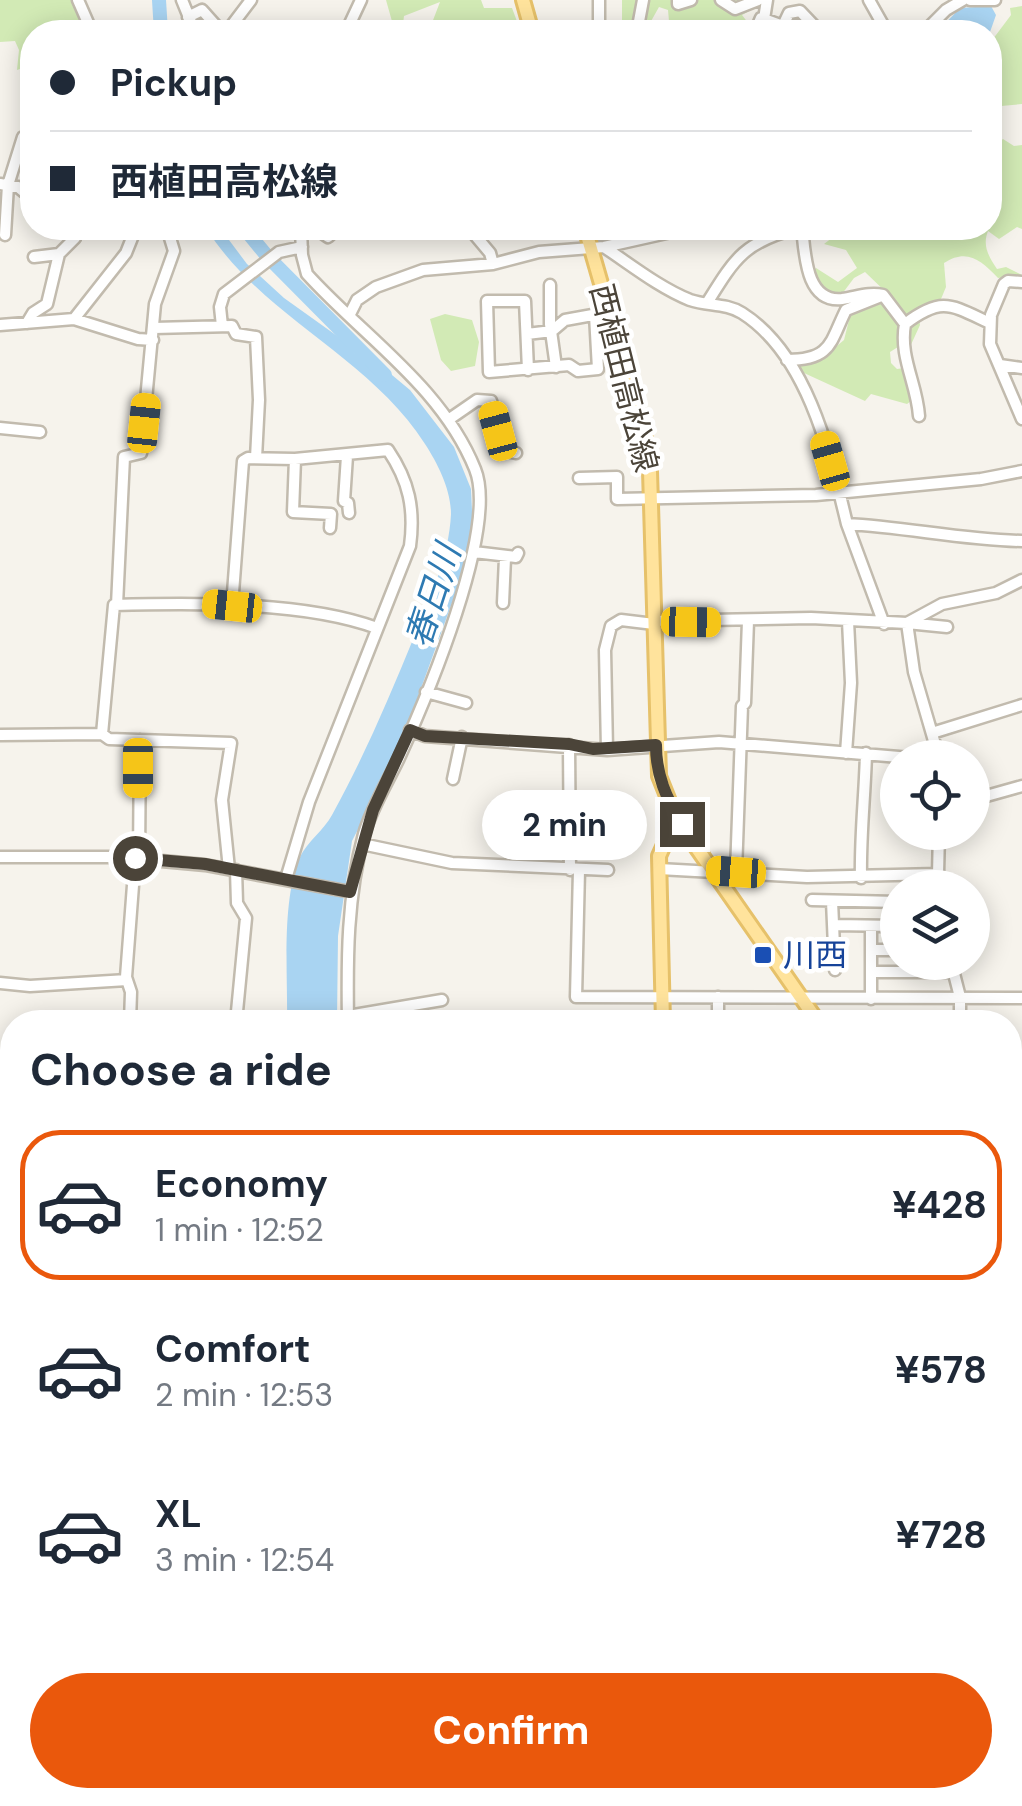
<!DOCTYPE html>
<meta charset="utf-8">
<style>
:root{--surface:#fff;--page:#f2f2f3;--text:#1f2937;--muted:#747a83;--line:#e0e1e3;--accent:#ea580c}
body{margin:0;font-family:"DM Sans","Noto Sans JP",sans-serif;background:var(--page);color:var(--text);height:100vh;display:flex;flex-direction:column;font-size:38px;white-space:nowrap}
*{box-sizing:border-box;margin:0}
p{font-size:32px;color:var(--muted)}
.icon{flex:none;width:55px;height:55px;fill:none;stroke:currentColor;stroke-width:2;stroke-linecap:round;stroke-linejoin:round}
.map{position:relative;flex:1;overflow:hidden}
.sheet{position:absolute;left:0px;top:1010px;width:1022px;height:798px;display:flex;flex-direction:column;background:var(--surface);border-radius:40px 40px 0 0;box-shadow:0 5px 25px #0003}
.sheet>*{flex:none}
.hud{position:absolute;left:20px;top:20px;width:982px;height:220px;border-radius:40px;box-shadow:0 5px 25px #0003;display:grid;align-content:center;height:220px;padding:0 30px;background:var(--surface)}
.fabs{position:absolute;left:880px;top:740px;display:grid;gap:20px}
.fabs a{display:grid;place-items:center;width:110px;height:110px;border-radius:50%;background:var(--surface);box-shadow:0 5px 25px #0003;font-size:50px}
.end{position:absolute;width:45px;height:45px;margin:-22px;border:12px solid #4b4439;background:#fff;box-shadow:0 0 0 5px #fff}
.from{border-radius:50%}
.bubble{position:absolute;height:70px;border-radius:35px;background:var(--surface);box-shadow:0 5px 25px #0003;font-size:32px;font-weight:700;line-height:70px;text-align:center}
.car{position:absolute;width:30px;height:60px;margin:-30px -15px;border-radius:12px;box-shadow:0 0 8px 2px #0007;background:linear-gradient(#f5c518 24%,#345 0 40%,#f5c518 0 76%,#345 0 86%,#f5c518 0)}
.hud b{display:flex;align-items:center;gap:35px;height:95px;font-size:38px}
.hud b+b{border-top:2px solid var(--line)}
.hud i{width:25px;height:25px;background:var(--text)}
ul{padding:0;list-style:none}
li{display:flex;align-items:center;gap:30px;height:150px;margin:0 20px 15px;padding:0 10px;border:5px solid transparent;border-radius:40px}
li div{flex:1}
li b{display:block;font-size:38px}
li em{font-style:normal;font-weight:700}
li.active{border-color:var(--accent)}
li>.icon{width:90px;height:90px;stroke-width:1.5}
h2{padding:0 30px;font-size:45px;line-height:120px}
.cta{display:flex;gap:20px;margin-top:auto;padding:20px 30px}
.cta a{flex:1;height:115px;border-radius:60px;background:var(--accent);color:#fff;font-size:40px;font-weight:700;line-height:115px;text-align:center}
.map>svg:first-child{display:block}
</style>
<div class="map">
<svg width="1022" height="1806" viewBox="0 0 1022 1806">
<rect width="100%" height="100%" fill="#f6f3ec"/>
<path fill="#d2eab5" d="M0 0H72L87 32H32V65L17 70 19 50 15 41 0 42Z
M386 0H481L484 8H512L521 32H435L430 28 440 2 404 16 402 32H395Z
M622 0H757L755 8 742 15 752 28 751 32H670L668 10 659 7 650 23 622 22Z
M1022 6V104L990 107V43L1011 15 1010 8Z
M1003 139 1014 146 1022 145V229L1017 227 999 239 988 231C982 246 989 257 997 269L1006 267 1022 275 998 278C981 260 967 248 944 263L946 287 941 299 918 310 920 325 909 349 898 347 890 352 891 363 897 369 904 368 915 398 907 404 871 394 865 401 804 373 799 366 820 360 844 340 851 312 891 297 865 272 854 278 842 294C826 293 818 287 811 273L816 268 838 282 857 268 846 250 824 244 841 231 840 228H990V148Z
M445 314 472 320 479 342 475 366 451 371 441 360 430 319Z"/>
<path fill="#a9d4f2" d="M991 6 996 15 990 32 938 31 960 8Z
M206 228H220L247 264 284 298 340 338 354 353 369 364 380 365 410 390 454 447 471 489 473 533 461 578 399 749 352 841 338 936 337 1022H287C288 974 281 902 300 857 307 842 324 830 332 815 364 757 389 698 414 637 430 598 449 557 451 514 451 490 438 464 425 444 368 355 263 318 206 228Z"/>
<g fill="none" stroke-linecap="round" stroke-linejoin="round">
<path stroke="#a9d4f2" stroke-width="2.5" d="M859 1795 862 1806"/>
<path stroke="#a9d4f2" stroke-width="14" d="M159 0 161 32
M244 228 267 256 385 375"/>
<g stroke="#c2bbae" stroke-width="15">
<path id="minor" d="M78 0 92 32
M182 0 195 32
M678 0V4L691 0
M721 0 735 9 758 0
M869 0 887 32
M970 0H995
M188 17 202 10 219 29H229L251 0
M764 19 767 0
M346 32 361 0
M599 32V0
M637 32 643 0
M755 32 761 18 783 26
M780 32 789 13 800 11 820 32
M924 32 946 10 963 0
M0 184 18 187 24 192H32
M301 228 302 255 307 274C364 337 442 387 475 469 499 528 426 699 399 758 387 783 372 807 364 834 347 897 347 958 348 1022
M315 228 328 237 338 228
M469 228 490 253 493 264
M802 228C805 252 805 303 842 299 857 297 869 292 883 295L905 324
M5 235 8 185 23 137 32 134
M604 247C631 265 660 288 690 300 707 306 726 303 742 313 808 355 830 454 847 524 906 527 963 540 1022 541
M34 257 59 254
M1022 282 1008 281 1004 284 991 315 990 344 1022 419
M550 285V324L556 367
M707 303C735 258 744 242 798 228
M350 314 357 300 376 287 423 270 493 264 539 252 604 247 689 228
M74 319 126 253 136 228
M27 323 33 313 47 304 59 254 75 238 61 228
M0 325 74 319 138 339 153 340
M222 326 220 307 224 294 279 252 302 247
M154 328 232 326 236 334 256 337 259 400 256 458
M527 334 552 331 565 320 598 314
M787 360C832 360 830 342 846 310L881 296
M1000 365 1022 368
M528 370 525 301H487L489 372 569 365 578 371 598 369 595 315
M919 416C917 384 899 357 905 324 942 296 951 305 990 323
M448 420 477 400 491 401 498 431V449L516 453
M0 428 40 432
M347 456 344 501 348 503 349 513
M295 459 293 512 331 514 330 528
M579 478 617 477V499L816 495 981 479 1022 471
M847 524 884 624
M474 552 516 557 518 553
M503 603 505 558
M117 605 124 457 141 453 155 304 174 251 167 228
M232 606 243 461 248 458 295 459 388 450C409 481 415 509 410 546L309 802 286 879
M654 621 811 618 907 623 942 604 996 593 1022 580
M654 624 621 620 611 626 605 650 607 750 719 742 911 758
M426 692 466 703
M410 730 425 736 607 750
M932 733 1022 705
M102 734 109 739 231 743 222 800 229 869
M0 735 102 734 114 605C193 603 303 601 377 628
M569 745 570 870
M846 753 851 683 848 621
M939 758 914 672 907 623 947 627
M453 779 462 737
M972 800 1022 786
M939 832 938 874 942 888
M362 844 452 863 608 870
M0 857H118L205 865 351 892
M139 859 140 740
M659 869 807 877 938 874
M579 870 576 997 1022 998
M736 872 742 706 745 703 748 621
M861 878C860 836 865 795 866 753
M812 900 898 902
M832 901 835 970
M834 925 898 926
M871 950H898
M951 962 960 997V1022
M871 972H952
M0 983 30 986 127 980
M718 997V1022
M871 999V926
M348 1016 442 1000
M130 1022 131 992 126 977 135 859
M236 1022 246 918 237 903 236 870
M0 1114H12
M1010 1130 1022 1132
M0 1361H12
M1010 1389 1021 1390 1022 1375
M0 1490 10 1491
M1010 1517 1022 1519
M0 1519H12
M0 1553 12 1557
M0 1610H12
M0 1756H12
M1010 1793 1022 1792
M84 1795V1806
M221 1795 222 1806
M525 1795 531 1806
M830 1795 831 1806
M974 1795H980
M996 1795 998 1806
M346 1806 347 1795
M731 1806V1795"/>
</g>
<g stroke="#e6c16a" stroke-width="18">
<path id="major" d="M523 0 532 32
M585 228 644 433 650 471 659 776 671 806 694 844 818 1022
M663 1022 659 856 668 836 682 824
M1010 1661H1022
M644 1795 646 1806
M927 1795 928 1806
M432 1806 455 1795"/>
</g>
<use href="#minor" stroke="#fff" stroke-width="10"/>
<use href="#major" stroke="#ffe39c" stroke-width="12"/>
</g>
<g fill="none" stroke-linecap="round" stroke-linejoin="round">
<path stroke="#4b4439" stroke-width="12" d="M135 858 205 864 350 892 373 810 410 730 425 736 569 744 593 749 656 745C656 775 666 798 682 824"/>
</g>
<rect fill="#1a4fb4" stroke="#fff" stroke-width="4" x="753" y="945" width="20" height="20" rx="5"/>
<g text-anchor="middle" stroke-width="9" stroke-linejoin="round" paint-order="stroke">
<g font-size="32" fill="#4b4439" stroke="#fff">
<text transform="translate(624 378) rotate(76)" y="11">西植田高松線</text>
</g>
<g font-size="32" fill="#164399" stroke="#fff" text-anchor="start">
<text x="783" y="966">川西</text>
</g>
<g font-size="35" font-style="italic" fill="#2e7ab2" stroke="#fff">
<text transform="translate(433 596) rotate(-72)" y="12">春日川</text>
</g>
</g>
</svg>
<div class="fabs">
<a><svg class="icon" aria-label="locate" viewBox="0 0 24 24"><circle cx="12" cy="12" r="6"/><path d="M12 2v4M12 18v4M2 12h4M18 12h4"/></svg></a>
<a><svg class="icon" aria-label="layers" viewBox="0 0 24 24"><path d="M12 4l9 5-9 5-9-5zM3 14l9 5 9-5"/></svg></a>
</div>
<i class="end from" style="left:135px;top:858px"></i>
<i class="end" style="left:682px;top:824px"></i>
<div class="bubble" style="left:482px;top:790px;width:165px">2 min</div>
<i class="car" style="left:144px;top:423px;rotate:6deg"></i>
<i class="car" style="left:498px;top:431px;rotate:345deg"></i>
<i class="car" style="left:830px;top:461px;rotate:344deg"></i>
<i class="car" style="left:232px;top:606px;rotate:276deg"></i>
<i class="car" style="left:691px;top:622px;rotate:91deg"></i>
<i class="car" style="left:138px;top:768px;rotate:180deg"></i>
<i class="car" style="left:736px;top:872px;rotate:274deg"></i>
<div class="hud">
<b><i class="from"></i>Pickup</b>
<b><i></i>西植田高松線</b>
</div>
<section class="sheet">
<h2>Choose a ride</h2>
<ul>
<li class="active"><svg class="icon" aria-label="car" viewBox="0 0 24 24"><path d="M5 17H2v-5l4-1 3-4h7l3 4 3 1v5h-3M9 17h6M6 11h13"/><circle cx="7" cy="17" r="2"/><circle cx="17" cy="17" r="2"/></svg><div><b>Economy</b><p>1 min · 12:52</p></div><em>¥428</em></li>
<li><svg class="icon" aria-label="car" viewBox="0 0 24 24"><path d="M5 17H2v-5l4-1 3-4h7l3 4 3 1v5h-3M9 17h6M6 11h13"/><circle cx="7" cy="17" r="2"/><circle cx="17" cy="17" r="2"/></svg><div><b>Comfort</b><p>2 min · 12:53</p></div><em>¥578</em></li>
<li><svg class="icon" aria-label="car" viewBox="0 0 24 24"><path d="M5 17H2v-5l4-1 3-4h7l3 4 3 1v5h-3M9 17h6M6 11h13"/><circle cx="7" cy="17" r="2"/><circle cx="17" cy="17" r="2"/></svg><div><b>XL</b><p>3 min · 12:54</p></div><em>¥728</em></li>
</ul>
<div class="cta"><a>Confirm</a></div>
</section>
</div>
